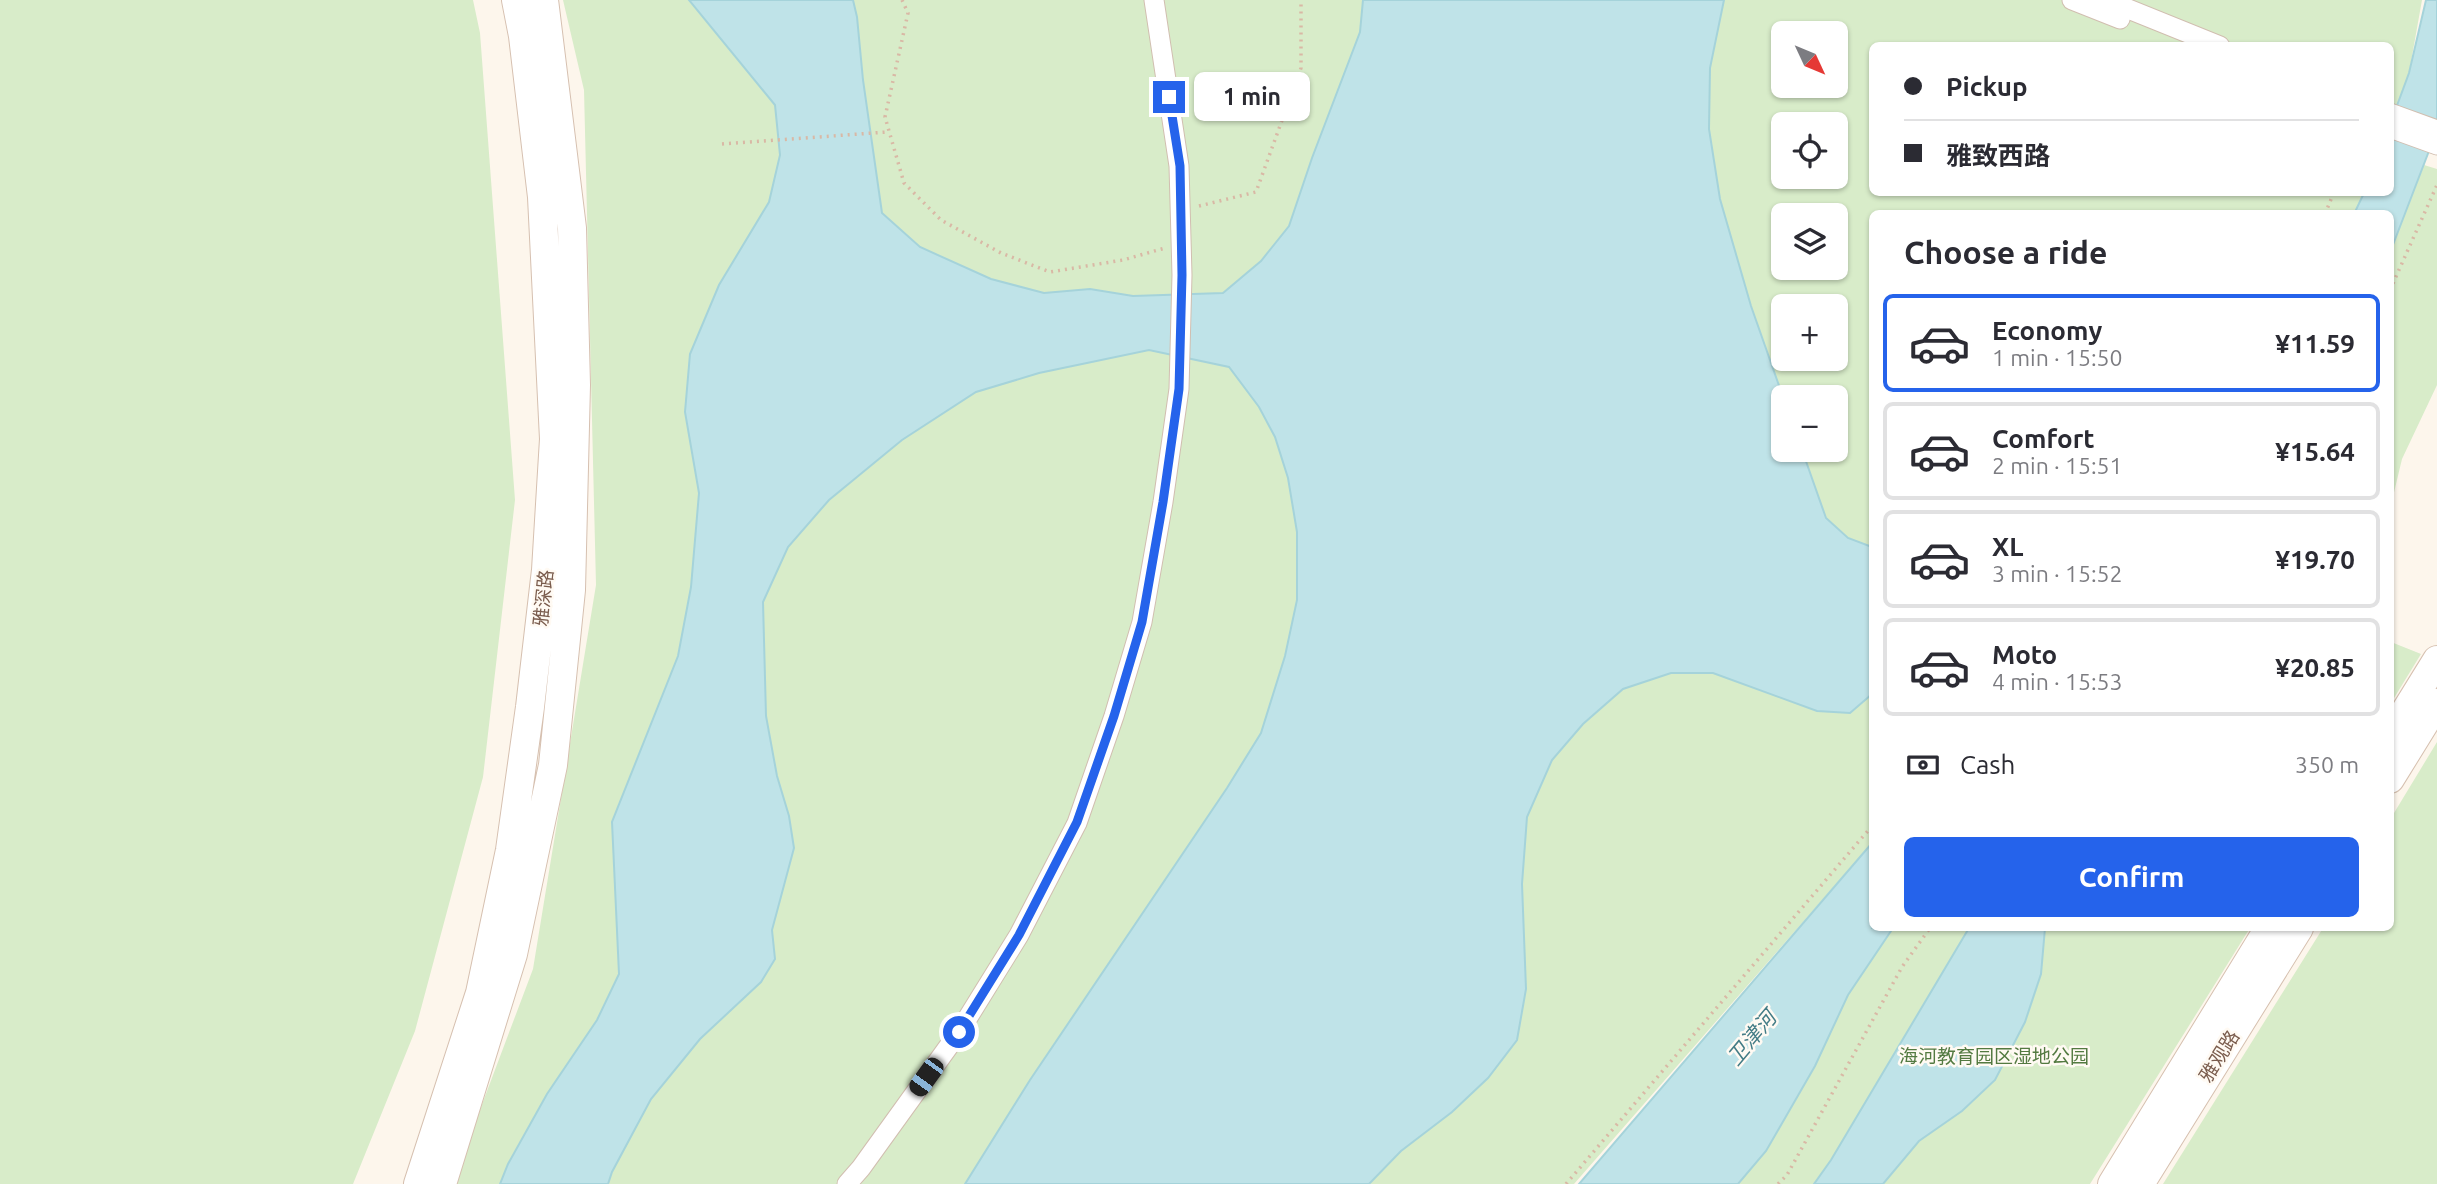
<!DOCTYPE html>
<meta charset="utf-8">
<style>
:root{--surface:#fff;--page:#f7f7f7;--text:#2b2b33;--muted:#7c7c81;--line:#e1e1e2;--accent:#2563eb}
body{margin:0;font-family:Ubuntu,"Noto Sans SC",sans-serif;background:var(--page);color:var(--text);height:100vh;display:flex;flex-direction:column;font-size:26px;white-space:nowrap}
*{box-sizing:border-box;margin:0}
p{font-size:23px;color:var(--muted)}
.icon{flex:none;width:38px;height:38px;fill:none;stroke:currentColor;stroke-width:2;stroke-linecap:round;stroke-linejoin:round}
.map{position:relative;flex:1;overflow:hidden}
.side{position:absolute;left:1869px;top:210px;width:525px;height:721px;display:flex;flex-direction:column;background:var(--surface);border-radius:10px;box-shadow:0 2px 5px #0004}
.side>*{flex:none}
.hud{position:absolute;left:1869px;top:42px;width:525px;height:154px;border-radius:10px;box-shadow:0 2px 5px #0004;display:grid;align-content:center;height:154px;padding:0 35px;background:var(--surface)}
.needle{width:46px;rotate:134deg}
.buttons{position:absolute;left:1771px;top:21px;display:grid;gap:14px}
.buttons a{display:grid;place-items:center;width:77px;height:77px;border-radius:10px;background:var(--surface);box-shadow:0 2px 5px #0004;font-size:35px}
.end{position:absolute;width:32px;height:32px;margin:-16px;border:9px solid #2563eb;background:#fff;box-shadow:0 0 0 4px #fff}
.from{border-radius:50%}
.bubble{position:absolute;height:49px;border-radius:10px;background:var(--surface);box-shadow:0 2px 5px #0004;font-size:23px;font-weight:700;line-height:49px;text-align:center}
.car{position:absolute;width:21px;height:42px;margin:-21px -10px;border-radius:9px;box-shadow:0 0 5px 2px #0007;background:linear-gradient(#222 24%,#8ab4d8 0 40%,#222 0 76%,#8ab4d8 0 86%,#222 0)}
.hud b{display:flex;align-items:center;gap:24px;height:66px;font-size:26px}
.hud b+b{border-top:2px solid var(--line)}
.hud i{width:18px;height:18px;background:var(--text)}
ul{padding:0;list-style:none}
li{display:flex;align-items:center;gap:21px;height:98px;margin:0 14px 10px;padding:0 21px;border:4px solid var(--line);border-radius:10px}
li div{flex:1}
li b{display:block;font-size:26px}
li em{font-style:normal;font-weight:700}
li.current{border-color:var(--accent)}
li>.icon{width:63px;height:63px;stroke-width:1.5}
h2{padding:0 35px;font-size:32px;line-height:84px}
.pay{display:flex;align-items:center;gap:18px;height:77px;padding:0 35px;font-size:26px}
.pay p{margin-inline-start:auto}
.primary-button{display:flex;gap:14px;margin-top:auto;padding:14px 35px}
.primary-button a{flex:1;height:80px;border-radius:10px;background:var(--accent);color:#fff;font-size:28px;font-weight:700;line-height:80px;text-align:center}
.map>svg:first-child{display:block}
</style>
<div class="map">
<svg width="2437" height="1184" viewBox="0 0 2437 1184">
<rect width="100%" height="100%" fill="#fdf6ec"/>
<path fill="#d8ecc9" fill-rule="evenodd" d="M0 0H473L480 33 515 500 483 777 415 1031 353 1184H0Z
M563 0H2422L2409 73 2391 122 2390 46H1872V192L2364 193 2354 214H1872V843L1574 1184H452L533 969 596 585 584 90ZM1783 33H1836V86H1783ZM1783 124H1836V177H1783ZM1783 215H1836V268H1783ZM1783 306H1836V359H1783ZM1783 397H1836V450H1783Z
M2424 165 2437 169V385L2402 459 2391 505V250Z
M2391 642 2421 654 2391 703Z
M2437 742V1184H2163L2323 928H2390L2391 818Z
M1893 928H2250L2090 1184H1738L1766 1151 1815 1066 1848 995Z"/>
<path fill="#bfe3e8" stroke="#a5d3da" stroke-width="2" d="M689 0H853L857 17 863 80 882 213 920 247 991 279 1044 293 1090 289 1133 296 1223 293 1261 261 1289 226 1312 158 1360 32 1363 0H1724L1710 68 1709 129 1720 199 1751 306 1783 397V450H1802L1826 518 1848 538 1872 547V694L1850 713 1817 711 1713 673H1671L1623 689 1583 724 1552 760 1527 817 1522 884 1526 989 1517 1040 1488 1078 1452 1112 1401 1151 1369 1184H965L1030 1080 1227 788 1261 733 1285 656 1297 600V532L1288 478 1275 437 1259 407 1229 367 1149 350 1039 373 976 392 902 440 829 500 788 547 763 602 766 716 777 776 789 816 794 848 772 930 775 959 761 982 700 1039 651 1099 612 1172 608 1184H500L508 1164 547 1094 597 1020 619 974 612 822 678 656 691 587 699 493 685 412 690 354 719 285 769 202 780 155 775 105Z
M2426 0H2437V130L2391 250 2390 214H2354L2364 193 2390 192 2391 122 2409 73Z
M1872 843V928H1893L1848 995 1815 1066 1766 1151 1738 1184H1579Z
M1969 928H2045L2041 974 2025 1022 1995 1080 1962 1111 1919 1141 1883 1184H1814L1831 1160Z"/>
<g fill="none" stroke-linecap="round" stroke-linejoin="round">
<g stroke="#d1beb0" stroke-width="21">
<path id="street" d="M2072 0 2120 19
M2106 0 2220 46
M2390 113 2437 130
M2390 128 2437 145
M847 1184 861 1168 959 1032 1019 935 1077 823 1114 716 1142 622 1163 502 1179 389 1182 275 1179 166 1154 0"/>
</g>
<g stroke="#d6c0b0" stroke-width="30">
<path id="secondary" d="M2390 736 2437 660
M2390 779 2437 703
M418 1184 480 993 510 850 530 707 546 570 554 439 542 197 523 36 516 0
M442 1184 513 954 553 765 571 590 576 385 572 228 544 0
M2112 1184 2269 928
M2140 1184 2299 928"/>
</g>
<path stroke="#d9b8a5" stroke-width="3.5" stroke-dasharray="2 5" stroke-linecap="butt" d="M902 0 908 13 885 117 904 183 941 220 1001 253 1050 272 1123 260 1165 248
M722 144 887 132
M1199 206 1256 192 1301 68V0
M2325 214 2334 192
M2390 290 2437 185
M1566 1184 1872 826
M1778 1184 1787 1175 1902 967 1930 928"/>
<use href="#street" stroke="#fff" stroke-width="19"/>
<use href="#secondary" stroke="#fff" stroke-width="28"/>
</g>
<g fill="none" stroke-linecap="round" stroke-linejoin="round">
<path stroke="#2563eb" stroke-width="9" d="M959 1032 1019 935 1077 822 1114 716 1142 622 1163 502 1179 389 1182 275 1180 166 1169 97"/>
</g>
<g text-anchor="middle" stroke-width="5" stroke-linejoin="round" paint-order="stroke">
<g font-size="19" fill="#7a5c4d" stroke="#fffaf3">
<text transform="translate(543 598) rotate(-84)" y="7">雅深路</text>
<text transform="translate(2219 1056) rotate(-58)" y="7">雅观路</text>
</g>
<g font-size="19" fill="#537a41" stroke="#fffaf3">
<text x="1994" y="1063">海河教育园区湿地公园</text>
</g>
<g font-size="21" font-style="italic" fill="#437c86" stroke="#fffaf3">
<text transform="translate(1752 1038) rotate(-50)" y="7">卫津河</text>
</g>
</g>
</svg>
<div class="buttons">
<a><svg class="needle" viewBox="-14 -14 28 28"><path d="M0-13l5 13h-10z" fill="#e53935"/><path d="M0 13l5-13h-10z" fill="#7c7c81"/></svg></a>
<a><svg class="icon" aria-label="locate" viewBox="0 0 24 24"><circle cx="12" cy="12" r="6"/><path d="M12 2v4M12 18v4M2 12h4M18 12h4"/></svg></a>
<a><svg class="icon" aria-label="layers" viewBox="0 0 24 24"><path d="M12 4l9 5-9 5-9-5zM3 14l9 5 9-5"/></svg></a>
<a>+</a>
<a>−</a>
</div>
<i class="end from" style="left:959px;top:1032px"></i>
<i class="end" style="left:1169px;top:97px"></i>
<div class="bubble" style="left:1194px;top:72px;width:116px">1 min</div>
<i class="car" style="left:926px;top:1077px;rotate:216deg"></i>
<div class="hud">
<b><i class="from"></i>Pickup</b>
<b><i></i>雅致西路</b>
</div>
<section class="side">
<h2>Choose a ride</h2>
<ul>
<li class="current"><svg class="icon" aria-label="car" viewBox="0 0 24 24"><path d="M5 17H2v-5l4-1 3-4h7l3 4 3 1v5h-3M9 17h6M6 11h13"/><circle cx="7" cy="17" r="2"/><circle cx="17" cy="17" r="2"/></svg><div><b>Economy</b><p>1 min · 15:50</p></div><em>¥11.59</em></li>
<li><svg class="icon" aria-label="car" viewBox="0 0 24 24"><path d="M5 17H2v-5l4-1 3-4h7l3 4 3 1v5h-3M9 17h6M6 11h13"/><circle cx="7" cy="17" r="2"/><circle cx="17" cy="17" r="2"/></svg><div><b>Comfort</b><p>2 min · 15:51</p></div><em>¥15.64</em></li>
<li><svg class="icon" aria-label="car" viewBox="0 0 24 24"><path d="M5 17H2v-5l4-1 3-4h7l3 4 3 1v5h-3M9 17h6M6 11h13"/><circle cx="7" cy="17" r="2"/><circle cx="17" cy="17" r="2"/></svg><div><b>XL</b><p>3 min · 15:52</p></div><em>¥19.70</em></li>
<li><svg class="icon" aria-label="car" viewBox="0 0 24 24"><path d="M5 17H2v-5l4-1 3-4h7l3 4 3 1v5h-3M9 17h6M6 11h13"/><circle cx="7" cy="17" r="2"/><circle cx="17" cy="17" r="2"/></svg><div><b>Moto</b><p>4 min · 15:53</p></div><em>¥20.85</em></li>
</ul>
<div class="pay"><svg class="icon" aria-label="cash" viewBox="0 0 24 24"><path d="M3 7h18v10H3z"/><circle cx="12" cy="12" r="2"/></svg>Cash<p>350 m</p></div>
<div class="primary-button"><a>Confirm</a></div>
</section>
</div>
